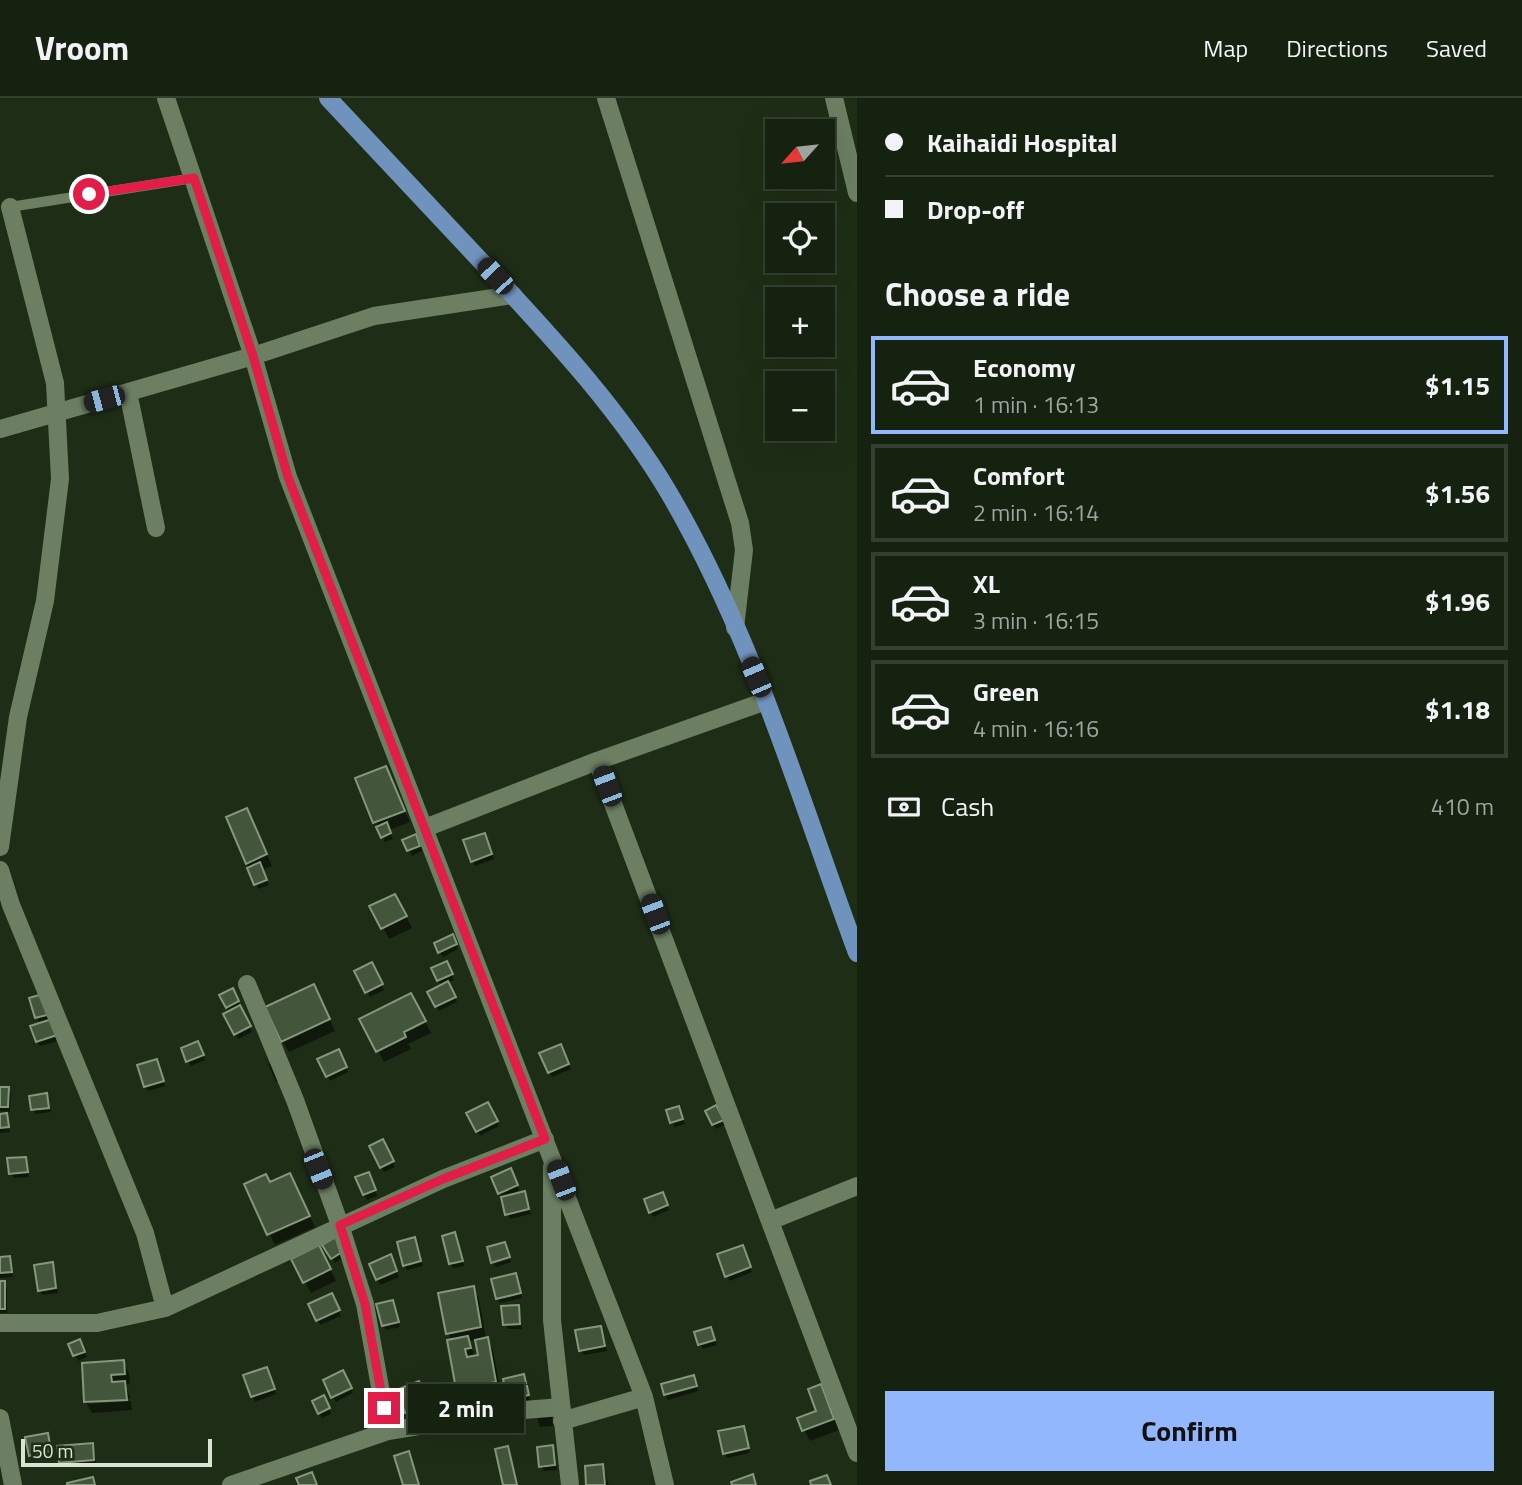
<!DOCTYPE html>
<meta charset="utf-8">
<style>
:root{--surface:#162210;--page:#232f1e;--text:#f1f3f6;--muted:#9ea49f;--line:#353f30;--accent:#93b7fd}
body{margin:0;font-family:"Titillium Web",sans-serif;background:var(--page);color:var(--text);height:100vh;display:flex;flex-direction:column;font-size:26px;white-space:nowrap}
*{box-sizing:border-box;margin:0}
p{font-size:23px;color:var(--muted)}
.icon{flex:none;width:38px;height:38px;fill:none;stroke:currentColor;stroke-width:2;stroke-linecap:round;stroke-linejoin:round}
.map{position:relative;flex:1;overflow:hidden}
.details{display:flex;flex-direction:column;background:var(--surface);width:665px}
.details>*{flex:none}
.top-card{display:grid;align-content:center;height:154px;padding:0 28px;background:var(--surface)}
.needle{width:46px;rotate:243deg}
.buttons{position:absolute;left:765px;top:21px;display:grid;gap:14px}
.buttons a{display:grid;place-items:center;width:70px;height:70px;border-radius:0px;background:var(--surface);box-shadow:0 7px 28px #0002,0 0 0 2px var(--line);font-size:35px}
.scale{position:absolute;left:21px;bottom:18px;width:191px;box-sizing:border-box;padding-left:7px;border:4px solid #d9e4d4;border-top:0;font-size:19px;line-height:24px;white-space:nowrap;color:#d9e4d4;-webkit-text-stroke:5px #1e2e16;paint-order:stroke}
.end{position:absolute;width:32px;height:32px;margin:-16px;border:9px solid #e11d48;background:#fff;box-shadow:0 0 0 4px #fff}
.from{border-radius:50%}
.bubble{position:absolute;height:49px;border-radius:0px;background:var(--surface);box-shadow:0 7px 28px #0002,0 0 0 2px var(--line);font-size:23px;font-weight:700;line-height:49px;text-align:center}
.car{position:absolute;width:21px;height:42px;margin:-21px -10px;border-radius:9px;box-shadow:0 0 5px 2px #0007;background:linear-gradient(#222 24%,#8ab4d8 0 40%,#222 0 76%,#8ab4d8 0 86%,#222 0)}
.top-card b{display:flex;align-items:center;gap:24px;height:66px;font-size:26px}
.top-card b+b{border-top:2px solid var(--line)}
.top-card i{width:18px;height:18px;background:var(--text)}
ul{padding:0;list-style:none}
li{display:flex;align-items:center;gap:21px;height:98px;margin:0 14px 10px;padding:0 14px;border:4px solid var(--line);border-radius:0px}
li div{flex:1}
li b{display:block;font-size:26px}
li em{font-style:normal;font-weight:700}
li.on{border-color:var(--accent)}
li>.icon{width:63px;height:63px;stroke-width:1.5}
h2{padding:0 28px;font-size:32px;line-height:84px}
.pay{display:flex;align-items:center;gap:18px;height:77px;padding:0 28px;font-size:26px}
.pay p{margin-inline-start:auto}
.cta{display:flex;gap:14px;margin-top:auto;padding:14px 28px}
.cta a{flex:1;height:80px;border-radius:0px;background:var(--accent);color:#111;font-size:28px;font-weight:700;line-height:80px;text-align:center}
header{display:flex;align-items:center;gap:42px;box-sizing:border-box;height:98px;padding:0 35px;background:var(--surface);border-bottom:2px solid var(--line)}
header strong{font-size:33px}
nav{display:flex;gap:38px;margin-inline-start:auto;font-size:24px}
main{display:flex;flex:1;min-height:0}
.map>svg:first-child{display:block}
</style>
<header>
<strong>Vroom</strong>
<nav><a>Map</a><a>Directions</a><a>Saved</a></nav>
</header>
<main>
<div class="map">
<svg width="857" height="1387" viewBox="0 0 857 1387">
<rect width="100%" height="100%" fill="#1e2e16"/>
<path fill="#0007" fill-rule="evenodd" d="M385 670 410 724 389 732 393 741 385 744 357 681Z
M247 712 272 768 263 772 269 787 258 791 247 765Z
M487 742 494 761 475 768 473 763Z
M405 743H418L422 753 412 758Z
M372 809H401L412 830 389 841Z
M452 838 458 851 443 859 436 846Z
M371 867 384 892 370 899 356 874Z
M449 870 454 882 447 885 457 904 439 913 429 894 442 888 438 882Z
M232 892 252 934 238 941 225 916 230 914 221 897Z
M45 897 58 943 40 948 37 943 41 926 36 919Z
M320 900 335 933 289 954 282 943Z
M417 908 431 935 408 946 411 951 384 964 361 922Z
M200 950 205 962 191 968 188 963Z
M563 953 571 971 552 979 549 974Z
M341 958 348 974 330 983 320 962Z
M156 963 165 988 148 993 145 988Z
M273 964 281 982 276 984 268 966Z
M0 990 8 991 11 996 10 1014 0 1013Z
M46 997 51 1014 35 1016 33 1011Z
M488 1006 499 1028 480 1038 469 1016Z
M716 1009 725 1027 716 1031 707 1014Z
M681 1015 685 1026 675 1029 672 1024Z
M7 1017 10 1034 0 1035V1018Z
M382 1043 395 1069 384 1074 371 1049Z
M25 1060 29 1079 14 1080 11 1075Z
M513 1077 519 1092 511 1098 524 1095 531 1116 510 1121 500 1095Z
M358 1080 371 1081 377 1098 367 1102Z
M270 1086 296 1088 315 1129 275 1147 246 1087Z
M665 1101 669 1112 653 1119 651 1114Z
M454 1136 464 1168 453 1170 450 1165Z
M415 1141 423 1168 407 1172 404 1167Z
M325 1147 346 1158 335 1165Z
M745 1154 752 1174 730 1183 727 1178Z
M9 1160 13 1179 0 1180V1161Z
M325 1160 336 1183 311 1195 294 1161Z
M510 1161 511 1164 496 1169 494 1166Z
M393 1163 399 1179 380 1187 371 1166Z
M52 1166 58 1195 42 1197 40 1193Z
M516 1177 522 1200 500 1205 497 1200Z
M0 1185 7 1190V1215H0Z
M473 1190 479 1201 486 1240 493 1252 501 1295 464 1302 458 1291 449 1244 452 1243 448 1236ZM477 1242 480 1258 475 1259 469 1243Z
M334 1202 341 1218 320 1227 310 1207Z
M392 1204 400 1229 386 1232 383 1227Z
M518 1209 522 1231H508L505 1226Z
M601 1230 607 1253 584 1257 581 1252Z
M711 1231 717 1247 703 1251 700 1246Z
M71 1247 82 1248 87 1259 78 1263Z
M123 1264 129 1275 130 1286 125 1287 131 1300 89 1302V1306L131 1303 132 1312 92 1315 86 1304Z
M343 1274 353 1295 336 1304 325 1283Z
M270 1276 276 1296 255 1304 245 1278Z
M523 1278 530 1302 512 1306 507 1289Z
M696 1284 698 1293 668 1302 665 1297 663 1287Z
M820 1289 839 1332 810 1343 804 1332 818 1314Z
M422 1290 430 1312 409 1319 398 1293Z
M327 1304 331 1316 322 1320 319 1315Z
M536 1315 552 1318 553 1328 540 1329Z
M743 1330 750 1355 727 1360 724 1355Z
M47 1337 53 1358 33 1362 30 1357Z
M92 1347 96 1366 63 1369 60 1364Z
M552 1349 557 1372 544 1373 541 1368Z
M602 1368 609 1387H588Z"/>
<path fill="#43553b" stroke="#84987b" stroke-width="2" d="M386 668 405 713 373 725 355 680Z
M247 710 267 756 246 766 226 719Z
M387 724 391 735 381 740 376 729Z
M485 735 492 756 471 764 463 742Z
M416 736 420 748 407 753 402 742Z
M260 764 267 782 254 787 247 770Z
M395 796 407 818 381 831 369 808Z
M453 836 457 846 438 855 434 845Z
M447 863 453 876 437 883 431 870Z
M372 864 383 886 365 895 354 873Z
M448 883 456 899 435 909 427 894Z
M314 886 330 921 281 944 265 909Z
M233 890 239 903 226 910 219 897Z
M46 895 51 916 35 920 29 900Z
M411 895 426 923 404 934 406 939 376 954 359 921Z
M240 907 251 928 234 937 223 916Z
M52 921 57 937 36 944 30 928Z
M198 943 204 957 186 964 181 950Z
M561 946 569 966 548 975 539 955Z
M339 951 347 969 326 979 317 961Z
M157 961 164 983 144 989 137 967Z
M0 989H9L8 1009H0Z
M47 995 49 1010 31 1012 29 998Z
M488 1004 498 1023 476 1034 466 1015Z
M716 1007 724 1022 712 1027 705 1013Z
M679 1008 683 1021 670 1025 666 1012Z
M7 1015 9 1029 0 1030V1016Z
M383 1041 394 1063 380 1070 369 1048Z
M26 1059 28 1074 9 1076 7 1060Z
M511 1070 518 1087 498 1096 491 1079Z
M369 1074 376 1092 363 1097 355 1079Z
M290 1075 310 1118 267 1137 244 1086 266 1076 270 1084Z
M525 1093 529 1111 505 1117 501 1099Z
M663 1094 668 1107 649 1115 644 1101Z
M455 1134 463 1163 449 1166 442 1138Z
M336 1139 344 1153 331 1161 322 1147Z
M415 1139 421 1163 403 1168 397 1144Z
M505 1144 510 1159 491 1165 487 1149Z
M319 1147 331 1171 303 1185 291 1161Z
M743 1147 751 1169 725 1179 717 1156Z
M391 1156 397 1173 376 1182 369 1166Z
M10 1158 12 1174 0 1175V1159Z
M53 1164 56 1190 38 1193 34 1167Z
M516 1175 521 1195 496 1201 491 1181Z
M0 1183H5V1211H0Z
M474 1188 481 1229 446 1236 438 1195Z
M332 1195 340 1212 316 1223 308 1206Z
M393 1202 399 1224 382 1228 376 1206Z
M519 1207 520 1226 503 1227 501 1208Z
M601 1228 605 1248 579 1253 575 1232Z
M711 1229 715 1242 698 1247 694 1234Z
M468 1238 471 1250 465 1251 467 1259 478 1257 475 1242 488 1239 496 1284 456 1291 447 1242Z
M80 1241 85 1254 73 1258 68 1246Z
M124 1262 125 1276 111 1277 112 1284 125 1283 127 1302 84 1304 82 1265Z
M267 1269 275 1291 251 1299 243 1277Z
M343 1272 352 1290 331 1300 323 1282Z
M524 1276 526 1285 505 1290 503 1281Z
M694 1277 697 1288 664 1297 661 1286Z
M419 1283 428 1306 405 1315 396 1292Z
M821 1286 834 1321 802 1333 797 1320 816 1313 808 1291Z
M527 1288 529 1297 507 1302 505 1292Z
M324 1297 330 1310 318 1316 312 1303Z
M744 1328 749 1350 723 1356 718 1333Z
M48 1335 51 1353 29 1358 25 1339Z
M93 1345 94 1362 59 1365 57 1348Z
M553 1347 555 1367 539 1369 537 1349Z
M508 1348 517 1387H503L495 1351Z
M409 1353 419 1387H403L394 1358Z
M603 1366 605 1387H586L585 1368Z
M312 1374 317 1387H299L296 1380Z
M753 1376 756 1387H732L731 1384Z
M827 1377 831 1387H811L810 1383Z
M93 1379 95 1387H67V1385Z"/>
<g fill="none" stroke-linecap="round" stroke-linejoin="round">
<path stroke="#6c7f63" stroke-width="10" d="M10 109 194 80"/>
<path stroke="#6c7f63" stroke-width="18" d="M166 0 253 258 288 379 644 1299 665 1387
M606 0 740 425 744 452 735 530
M834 0 857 95
M128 294 156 430
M0 331 253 258 374 218 513 197
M597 663 857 1355
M425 730 597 663 766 603
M0 749 18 619 45 503 60 381 55 285 10 109
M0 772 11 807 145 1135 165 1210
M247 886 295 1002 340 1127 365 1206 388 1333
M552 1069V1222L570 1387
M770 1123 857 1088
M0 1225H97L165 1210 443 1081 545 1041
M0 1320 13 1387
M562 1323 644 1299
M231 1387 388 1333 512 1313 561 1309"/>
<path stroke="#7093be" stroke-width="18" d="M328 0C384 59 439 118 494 177 558 246 621 314 669 395 753 538 800 701 857 855"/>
</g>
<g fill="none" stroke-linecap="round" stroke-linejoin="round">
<path stroke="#e11d48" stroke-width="9" d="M89 96 194 80 253 258 288 379 545 1041 443 1081 340 1127 365 1206 384 1310"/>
</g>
</svg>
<div class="buttons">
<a><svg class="needle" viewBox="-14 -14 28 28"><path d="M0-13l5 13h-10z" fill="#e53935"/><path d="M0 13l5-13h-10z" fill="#9ea49f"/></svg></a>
<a><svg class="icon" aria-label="locate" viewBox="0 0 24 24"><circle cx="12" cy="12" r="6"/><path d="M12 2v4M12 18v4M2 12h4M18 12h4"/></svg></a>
<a>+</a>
<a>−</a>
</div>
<div class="scale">50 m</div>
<i class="end from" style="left:89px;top:96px"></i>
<i class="end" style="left:384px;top:1310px"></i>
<div class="bubble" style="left:408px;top:1286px;width:116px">2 min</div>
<i class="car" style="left:495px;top:178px;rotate:317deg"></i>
<i class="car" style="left:104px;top:301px;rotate:255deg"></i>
<i class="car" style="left:756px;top:579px;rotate:337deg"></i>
<i class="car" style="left:607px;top:688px;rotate:339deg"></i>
<i class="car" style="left:655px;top:816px;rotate:339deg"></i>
<i class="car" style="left:318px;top:1071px;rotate:158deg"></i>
<i class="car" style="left:561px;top:1082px;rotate:339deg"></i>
</div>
<section class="details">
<div class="top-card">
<b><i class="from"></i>Kaihaidi Hospital</b>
<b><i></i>Drop-off</b>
</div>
<h2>Choose a ride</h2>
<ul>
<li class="on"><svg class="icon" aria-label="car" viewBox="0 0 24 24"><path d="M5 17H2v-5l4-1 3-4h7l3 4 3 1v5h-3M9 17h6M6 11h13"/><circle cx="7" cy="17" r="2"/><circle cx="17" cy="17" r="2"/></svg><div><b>Economy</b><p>1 min · 16:13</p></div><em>$1.15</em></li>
<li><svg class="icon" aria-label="car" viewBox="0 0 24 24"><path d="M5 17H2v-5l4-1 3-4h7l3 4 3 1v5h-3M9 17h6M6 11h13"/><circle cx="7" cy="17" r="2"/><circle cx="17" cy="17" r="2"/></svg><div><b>Comfort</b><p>2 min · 16:14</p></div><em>$1.56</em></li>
<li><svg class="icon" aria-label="car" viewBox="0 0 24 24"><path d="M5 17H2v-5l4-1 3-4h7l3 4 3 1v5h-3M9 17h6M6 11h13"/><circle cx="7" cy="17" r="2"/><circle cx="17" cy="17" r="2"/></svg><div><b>XL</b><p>3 min · 16:15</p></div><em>$1.96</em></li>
<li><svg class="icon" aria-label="car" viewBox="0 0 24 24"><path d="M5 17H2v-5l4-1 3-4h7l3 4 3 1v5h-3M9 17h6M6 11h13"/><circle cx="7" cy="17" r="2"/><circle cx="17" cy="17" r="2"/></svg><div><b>Green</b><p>4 min · 16:16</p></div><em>$1.18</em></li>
</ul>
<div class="pay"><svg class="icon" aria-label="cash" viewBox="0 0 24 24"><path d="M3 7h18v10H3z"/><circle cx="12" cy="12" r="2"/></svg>Cash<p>410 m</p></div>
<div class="cta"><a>Confirm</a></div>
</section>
</main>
